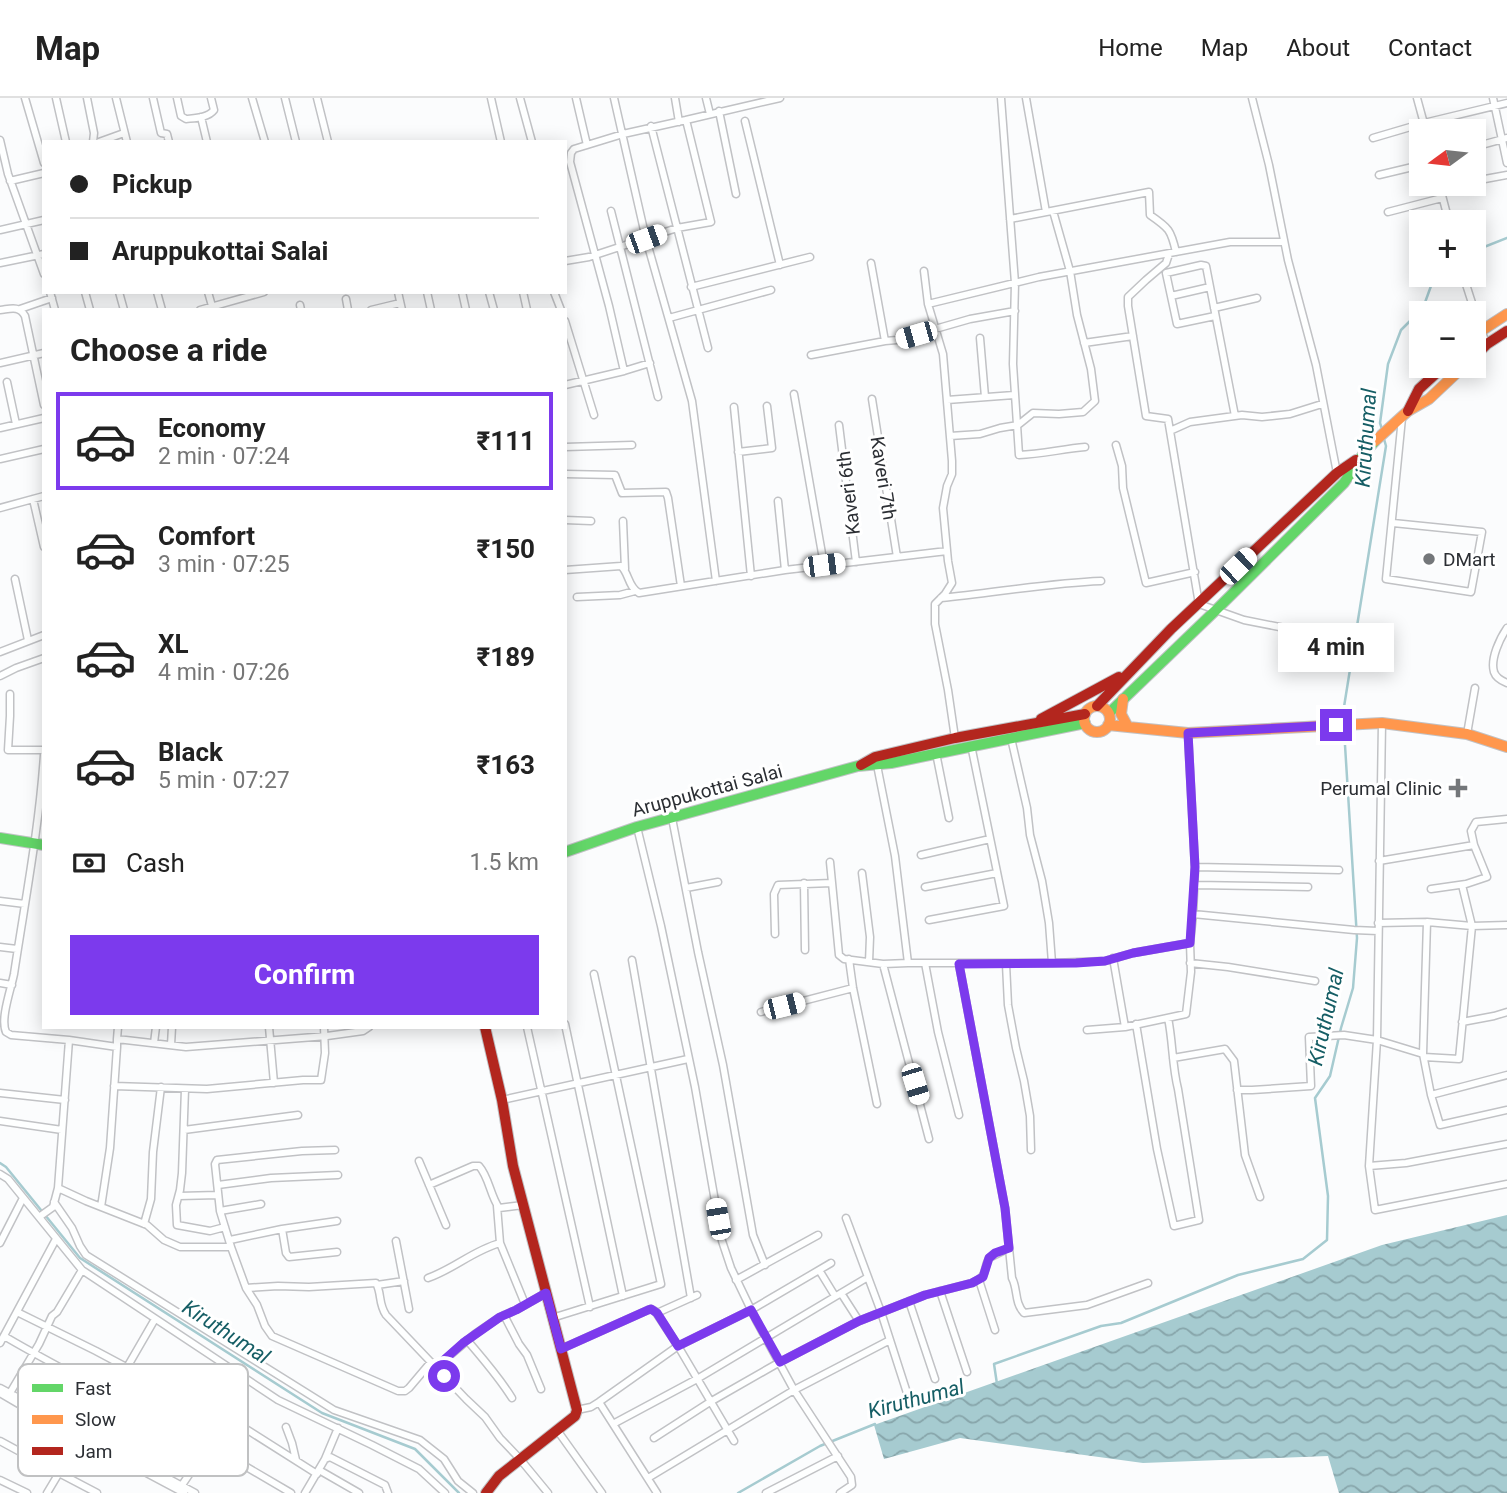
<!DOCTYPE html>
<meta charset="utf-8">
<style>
:root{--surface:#fff;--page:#f2f2f2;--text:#222;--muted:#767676;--line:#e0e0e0;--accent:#7c3aed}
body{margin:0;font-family:Roboto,sans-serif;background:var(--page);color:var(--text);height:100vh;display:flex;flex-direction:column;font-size:26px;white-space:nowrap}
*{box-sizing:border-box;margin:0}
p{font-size:23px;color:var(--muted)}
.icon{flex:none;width:38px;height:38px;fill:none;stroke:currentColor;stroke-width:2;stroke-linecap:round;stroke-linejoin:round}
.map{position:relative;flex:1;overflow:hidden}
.details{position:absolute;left:42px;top:210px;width:525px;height:721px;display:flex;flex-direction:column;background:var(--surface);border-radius:0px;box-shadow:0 4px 18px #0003}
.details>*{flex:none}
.top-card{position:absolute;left:42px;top:42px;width:525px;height:154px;border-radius:0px;box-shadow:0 4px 18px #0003;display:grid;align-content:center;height:154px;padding:0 28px;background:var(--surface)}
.needle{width:46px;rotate:255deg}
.buttons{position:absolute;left:1409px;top:21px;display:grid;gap:14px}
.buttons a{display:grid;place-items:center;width:77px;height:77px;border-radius:0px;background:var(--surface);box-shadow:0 4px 18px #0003;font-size:35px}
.end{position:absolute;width:32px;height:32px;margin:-16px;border:9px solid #7c3aed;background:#fff;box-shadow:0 0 0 4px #fff}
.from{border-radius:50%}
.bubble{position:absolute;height:49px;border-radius:0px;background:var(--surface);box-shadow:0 4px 18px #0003;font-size:23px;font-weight:700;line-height:49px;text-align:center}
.car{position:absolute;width:21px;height:42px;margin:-21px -10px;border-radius:9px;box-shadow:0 0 5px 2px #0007;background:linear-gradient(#fff 24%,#345 0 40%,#fff 0 76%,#345 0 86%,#fff 0)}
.top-card b{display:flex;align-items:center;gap:24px;height:66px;font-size:26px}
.top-card b+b{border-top:2px solid var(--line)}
.top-card i{width:18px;height:18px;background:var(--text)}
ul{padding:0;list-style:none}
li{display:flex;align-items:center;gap:21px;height:98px;margin:0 14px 10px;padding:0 14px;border:4px solid transparent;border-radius:0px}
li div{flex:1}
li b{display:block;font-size:26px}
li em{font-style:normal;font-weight:700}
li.selected{border-color:var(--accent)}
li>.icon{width:63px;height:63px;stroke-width:1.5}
h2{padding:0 28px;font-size:32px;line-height:84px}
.pay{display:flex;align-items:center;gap:18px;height:77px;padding:0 28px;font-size:26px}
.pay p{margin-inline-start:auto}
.cta{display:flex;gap:14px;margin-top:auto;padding:14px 28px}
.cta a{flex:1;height:80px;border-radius:0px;background:var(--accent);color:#fff;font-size:28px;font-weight:700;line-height:80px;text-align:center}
header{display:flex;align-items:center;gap:42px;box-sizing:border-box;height:98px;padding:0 35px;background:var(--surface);border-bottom:2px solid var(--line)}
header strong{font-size:33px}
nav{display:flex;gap:38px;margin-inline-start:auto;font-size:24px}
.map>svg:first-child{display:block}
</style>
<header>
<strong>Map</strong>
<nav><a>Home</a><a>Map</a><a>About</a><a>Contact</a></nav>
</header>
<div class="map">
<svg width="1507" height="1395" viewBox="0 0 1507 1395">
<defs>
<pattern id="water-waves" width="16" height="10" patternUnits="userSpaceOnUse" patternTransform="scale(1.75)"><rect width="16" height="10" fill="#a6cbd0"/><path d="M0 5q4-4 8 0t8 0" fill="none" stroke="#87a5aa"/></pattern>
</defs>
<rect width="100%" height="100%" fill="#fbfcfd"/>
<path fill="url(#water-waves)" d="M1507 1117V1395H1339L1328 1358 1143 1365 960 1340 884 1361 874 1327 1382 1147Z"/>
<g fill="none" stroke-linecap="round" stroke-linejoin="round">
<path stroke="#a6cbd0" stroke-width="2.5" d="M1474 153 1507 140
M1382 331 1380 325 1388 266 1401 232 1423 210 1435 177
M1344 625 1343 615 1386 348 1384 341
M0 1065 6 1069 80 1160 322 1315 415 1351 459 1395
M997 1286 994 1266 1101 1228 1121 1225 1238 1177 1303 1161 1327 1142 1328 1098 1315 1000 1330 978 1341 930 1353 890 1357 840 1344 631
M738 1395 820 1348 875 1326"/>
<g stroke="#c1c2c5" stroke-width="9">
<path id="street" d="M25 0 44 65
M56 0 66 44
M87 0 94 35 93 44
M116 0 127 44
M153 0 161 35 167 36 169 44
M177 0 181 18 186 21C195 20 208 20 214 12L211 0
M252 0 265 44
M285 0 296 44
M317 0 328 44
M491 0 501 44
M520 0 532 44
M576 0 587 47
M614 0 646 141 692 303 716 483
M675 0 679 24
M706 0 710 16
M1001 0 1015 185 1013 266 1019 357C1041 356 1063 351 1085 349
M1026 0 1046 114
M1252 0 1269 67 1288 162 1316 267 1337 375
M1417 0 1426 33
M1493 0 1507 65
M719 13 736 96
M201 19 207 44
M745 23 780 167
M651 28 708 250
M1373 40 1424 25 1507 5
M0 42 8 76 44 176
M99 44 124 35
M1474 49 1507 40
M1379 77 1421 67
M10 83 44 75
M1474 83 1507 77
M1439 86 1449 124
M611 113 658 299
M1388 114 1442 100
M1010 121 1149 94 1150 117C1169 130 1171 132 1176 154
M0 132 44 122
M1169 156 1166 165 1146 182 1128 199V208L1146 318 1168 321 1170 333
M565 163 589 159 677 130 711 124 686 22 780 0
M0 165 44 156
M871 165 885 243
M924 173 928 206 943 256 952 363V376L947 388 943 410 948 463 952 485 945 496 935 506V526L948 592 955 640
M1463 177 1481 233 1487 246
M691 189 810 159
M50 194 55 212
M85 194 90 212
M119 194 124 212
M157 194 162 212
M208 194 212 208
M398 194 402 212
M427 194 431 212
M462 194 466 212
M489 194 494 212
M523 194 527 212
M554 194 561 212
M1171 198 1210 189
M346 201 348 212
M928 206 1039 179 1230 144H1284
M300 207 301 212
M1214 210 1257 200
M20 211 52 200
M0 212C10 211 19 207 25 218L44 307
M200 212 264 194
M371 212 400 205
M1215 218 1177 226 1166 175 1201 167 1206 168 1235 318
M669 220 771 192
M565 223 594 317
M980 240 985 299
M1084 245 1133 238
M811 257 885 243 897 242 970 221 1015 213
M0 265 44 255
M624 273 650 265
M7 284 16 326
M565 287 624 273 609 208 570 64 571 55 574 51 623 36 686 22
M794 296 824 467
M872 301 897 459
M947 302 1014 297
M1322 306 1290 316 1262 319 1242 317 1190 324 1170 333 1199 506 1244 522 1340 541
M734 309 751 478
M839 327 856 464
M0 330 44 320
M950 338 980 336 1000 330 1018 327 1033 315 1059 316 1083 314 1095 303 1091 271 1077 217 1070 173 1053 113
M1116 347 1122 368 1123 390 1146 485 1195 474
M565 349 632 347
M738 354 772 350 767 308
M0 361 44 351
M565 376 615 377 622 395 666 394 668 400 681 488
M33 401 44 449
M778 403 785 472
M0 410 44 398
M565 422 591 423
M623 423 625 471
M1393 425 1482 434 1471 494 1386 481 1402 320
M565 472 621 468C629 475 628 489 639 495L785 472 947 453
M15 481 28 542
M577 499 620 497 635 493
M941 500C994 495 1047 485 1101 483
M1507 530C1500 540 1490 561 1494 574 1496 580 1502 583 1507 585
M0 554 44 537
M0 578 16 570 44 560
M10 596V618L8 652H44
M1382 625 1377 942 1423 956 1431 997 1507 977
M1188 635 1195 769 1193 816 1354 832 1378 833
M1467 636 1475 590
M936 655 949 720
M44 657C39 731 25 803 14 876 11 891 0 921 6 934L11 937 69 942 117 949V941L186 949 327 938 363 933 369 929
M877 667 895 758 908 865H1052L1049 825 1042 783 1030 737 1027 710 1011 640
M672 720 698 854 723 967 753 1137 765 1167
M637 729 661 828 695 989 722 1143 731 1170 756 1222 794 1292 851 1379 852 1387 840 1395
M921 757 990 741
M1379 763 1474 747
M830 764 839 857 844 861 883 866 908 865
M1195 769 1339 772
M862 775 870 839 869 864
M804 785 805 852
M1195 787 1308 789
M925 789 997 775
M686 790 718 784
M1431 791 1466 786 1487 779 1474 747 1471 733 1476 724 1507 721
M0 803 25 806
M929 822 1004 808 971 647
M1378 825 1427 824 1472 828 1507 827
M775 836 774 796 778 787 832 785
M0 849 17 851
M1113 860 1125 929
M849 861 853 890 877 1006
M632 862 691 1200
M925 865 938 934 959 1017
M1052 865 1105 863 1133 855 1190 845
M1190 865 1228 869 1315 883
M883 866 929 1041
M959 866 1005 1110 1012 1180C1018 1191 1014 1204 1024 1215L1087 1207 1148 1185
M1006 866 1008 907 1016 950 1024 983 1030 1018 1031 1052
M0 885 12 887
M761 914 853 890
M1462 924 1494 918 1507 914
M565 926 623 1198
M1136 926 1157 1051 1174 1128 1199 1122 1178 991C1172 968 1173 944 1168 920
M269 929 274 985
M527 929 590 1209
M1087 932 1125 929 1186 916 1191 874 1190 845 1193 816
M117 941 118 929
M154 945 156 929
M171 947 172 929
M1423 956 1427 824
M1424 959 1459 961 1472 828 1462 787
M1173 960 1225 951 1234 963 1245 1057 1260 1099
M114 988 207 991 303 982H321L325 955 324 929
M185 991 182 1075 180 1092 176 1107 177 1127 210 1133 225 1129
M1237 992H1252L1311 988 1309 939 1344 937 1377 942 1369 1068 1406 1065 1507 1046
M0 995 65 1002
M1431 997 1440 1027 1507 1012
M502 1002 688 961
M0 1023 62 1032
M184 1032 298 1017
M419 1063 446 1127
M1369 1068 1375 1112 1507 1086
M0 1076 8 1081 82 1172 278 1302 372 1347 419 1371 445 1395
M218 1087 271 1080 338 1077
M429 1087 473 1068H479C489 1079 490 1097 499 1110L523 1107
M58 1090 86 1103 147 1127 164 1142 180 1149H231L246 1190 278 1188 309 1189 376 1185C382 1196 378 1205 386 1217L466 1301 485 1319 500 1340 520 1361 548 1395
M179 1098 218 1097
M54 1104 72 1130 80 1148 86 1157 334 1312 420 1342 444 1361 458 1383 473 1395
M497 1108 500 1145
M101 1109 110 1050 117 949
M220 1113 261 1106
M39 1119 53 1109 58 1090 69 942
M846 1120 881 1214 908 1298
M144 1126 151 1101 153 1054 161 989
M282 1131 286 1155 289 1159 337 1154
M230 1142 282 1131 337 1123
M396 1143 409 1211
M0 1145 23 1100
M231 1149 220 1113 215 1066 217 1062 302 1053 335 1052
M819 1172 835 1198
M428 1180C454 1171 474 1152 500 1145L525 1206
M736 1182 818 1137
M979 1182 995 1232
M377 1187 404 1183
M246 1190 257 1207 265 1228 272 1238 398 1293H405L409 1290 431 1264
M940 1193 967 1274
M841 1195 859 1223
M909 1203 935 1281
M17 1214 96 1253 188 1302 174 1331
M657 1215 697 1197
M504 1217 519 1246 527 1257 541 1291
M552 1220 661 1186 594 876
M4 1238C36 1257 69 1274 102 1292
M467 1242C483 1261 499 1279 512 1300
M0 1245 56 1141
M561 1251 648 1212 651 1211 655 1213 678 1248 734 1343
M436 1269 475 1236 500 1219 516 1212 546 1195
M0 1290 195 1395
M0 1295 34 1315 184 1395
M10 1295 39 1246 52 1218 57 1214 82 1172
M111 1297 155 1221
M599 1304 657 1395
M577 1312 591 1309 599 1304 678 1248 751 1212 831 1165
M222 1322 246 1331
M613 1326 697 1281 868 1179
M286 1329 292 1345 296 1362
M557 1332 602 1395
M654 1340 710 1304 780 1264 859 1223 925 1197 972 1185C989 1177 982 1174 989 1160L1009 1150
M0 1343 59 1375 47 1395
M228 1358 246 1331 317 1376
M325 1361 338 1330
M319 1372 359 1395
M648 1380 794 1292 890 1242
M0 1382 27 1395
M180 1390 209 1347 243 1280
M97 1395 59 1375 102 1292 174 1331 209 1347 291 1395
M305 1395 325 1361 330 1359 385 1387 388 1395
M766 1395 838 1358"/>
</g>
<g stroke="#c1c2c5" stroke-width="12">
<path id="fast" d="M1109 615 1216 512 1344 385 1362 358 1375 343
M0 740 44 747
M565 754 637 729 858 668 891 665 1085 625"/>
</g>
<g stroke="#c1c2c5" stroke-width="12">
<path id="slow" d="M1474 240 1481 233 1507 216
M1375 343 1408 313 1429 301 1464 268
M1123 601 1121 616 1128 629
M1084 621a13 13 0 1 1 26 0a13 13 0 1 1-26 0Z
M1108 627 1188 635 1382 625 1467 636 1507 649"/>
</g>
<g stroke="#c1c2c5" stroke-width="12">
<path id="jam" d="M1474 259 1487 246 1507 233
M1408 313 1419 291 1444 268
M1097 608 1171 531 1337 375 1356 362
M1041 621 1119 579
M861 667 875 659 955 640 1085 616
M485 929 502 1002 513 1068 577 1312 575 1318 499 1378 486 1395"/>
</g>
<use href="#street" stroke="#feffff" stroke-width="6"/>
<use href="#fast" stroke="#63d668" stroke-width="10"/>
<use href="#slow" stroke="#ff974d" stroke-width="10"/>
<use href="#jam" stroke="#b3261e" stroke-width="10"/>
</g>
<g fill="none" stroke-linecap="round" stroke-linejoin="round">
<path stroke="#7c3aed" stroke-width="9" d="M444 1278 436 1269 463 1245 500 1219 516 1212 546 1195 561 1251 648 1212 651 1211 657 1215 678 1248 751 1212 780 1264 859 1223 925 1197 972 1185 983 1179 989 1160 995 1155 1009 1150 1005 1110 959 866 1076 865 1105 863 1133 855 1190 845 1195 769 1188 635 1336 627"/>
</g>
<g fill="#74777a" stroke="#fff" stroke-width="2.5">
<circle cx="1429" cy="461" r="7"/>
<path d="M1454.5 679.5h7v7h7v7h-7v7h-7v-7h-7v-7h7z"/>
</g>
<g text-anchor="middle" stroke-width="6" stroke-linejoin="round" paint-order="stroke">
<g font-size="19" fill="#2c2f34" stroke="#fff">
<text transform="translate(884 380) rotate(81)" y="7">Kaveri 7th</text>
<text transform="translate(848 395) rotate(-97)" y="7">Kaveri 6th</text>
<text transform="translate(707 692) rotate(-15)" y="7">Aruppukottai Salai</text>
</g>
<g font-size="19" fill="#2c2f34" stroke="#fff" text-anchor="start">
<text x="1443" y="468">DMart</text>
<text x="1442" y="697" text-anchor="end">Perumal Clinic</text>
</g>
<g font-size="21" font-style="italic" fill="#165e65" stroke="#fff">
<text transform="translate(1366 340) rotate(-86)" y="7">Kiruthumal</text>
<text transform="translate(1326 919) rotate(-77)" y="7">Kiruthumal</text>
<text transform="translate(226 1234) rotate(33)" y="7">Kiruthumal</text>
<text transform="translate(916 1301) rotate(-15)" y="7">Kiruthumal</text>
</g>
</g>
<rect x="18" y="1266" width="230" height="112" rx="10" fill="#fff" stroke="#c0c1c2" stroke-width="2"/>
<rect x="32" y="1286" width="31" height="8" fill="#63d668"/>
<rect x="32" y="1317" width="31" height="9" fill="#ff974d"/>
<rect x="32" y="1349" width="31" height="8" fill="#b3261e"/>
<g font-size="19" fill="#2c2f34">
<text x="75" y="1297">Fast</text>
<text x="75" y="1328">Slow</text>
<text x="75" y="1360">Jam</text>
</g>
</svg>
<div class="buttons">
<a><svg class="needle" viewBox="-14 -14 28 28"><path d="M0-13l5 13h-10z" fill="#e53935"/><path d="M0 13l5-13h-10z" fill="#767676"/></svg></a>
<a>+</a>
<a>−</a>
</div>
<i class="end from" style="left:444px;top:1278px"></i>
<i class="end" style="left:1336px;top:627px"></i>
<div class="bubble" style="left:1278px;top:525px;width:116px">4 min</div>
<i class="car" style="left:646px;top:141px;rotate:70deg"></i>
<i class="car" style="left:916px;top:237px;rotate:254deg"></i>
<i class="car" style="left:824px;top:467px;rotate:83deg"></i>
<i class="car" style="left:1238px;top:468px;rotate:46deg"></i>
<i class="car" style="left:784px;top:908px;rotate:76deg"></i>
<i class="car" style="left:915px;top:986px;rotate:163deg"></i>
<i class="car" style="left:718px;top:1121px;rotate:350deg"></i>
<div class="top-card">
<b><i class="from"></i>Pickup</b>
<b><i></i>Aruppukottai Salai</b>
</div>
<section class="details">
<h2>Choose a ride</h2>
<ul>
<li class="selected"><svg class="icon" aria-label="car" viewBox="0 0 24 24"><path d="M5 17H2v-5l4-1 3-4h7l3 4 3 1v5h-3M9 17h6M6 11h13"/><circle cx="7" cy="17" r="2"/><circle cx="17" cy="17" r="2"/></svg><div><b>Economy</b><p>2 min · 07:24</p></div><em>₹111</em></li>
<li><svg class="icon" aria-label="car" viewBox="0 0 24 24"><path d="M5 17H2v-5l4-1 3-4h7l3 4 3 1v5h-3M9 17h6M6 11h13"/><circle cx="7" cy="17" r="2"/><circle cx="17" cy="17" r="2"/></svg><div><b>Comfort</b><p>3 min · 07:25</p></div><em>₹150</em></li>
<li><svg class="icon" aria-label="car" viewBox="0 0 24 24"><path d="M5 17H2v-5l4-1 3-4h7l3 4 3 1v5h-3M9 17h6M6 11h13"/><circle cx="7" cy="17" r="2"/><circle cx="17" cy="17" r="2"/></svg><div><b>XL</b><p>4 min · 07:26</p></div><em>₹189</em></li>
<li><svg class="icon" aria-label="car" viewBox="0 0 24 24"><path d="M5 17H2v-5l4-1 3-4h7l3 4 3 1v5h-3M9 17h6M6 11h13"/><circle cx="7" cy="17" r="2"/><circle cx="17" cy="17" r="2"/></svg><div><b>Black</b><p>5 min · 07:27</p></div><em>₹163</em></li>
</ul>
<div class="pay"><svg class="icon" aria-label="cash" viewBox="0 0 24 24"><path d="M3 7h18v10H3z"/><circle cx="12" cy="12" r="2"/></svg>Cash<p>1.5 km</p></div>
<div class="cta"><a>Confirm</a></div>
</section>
</div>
